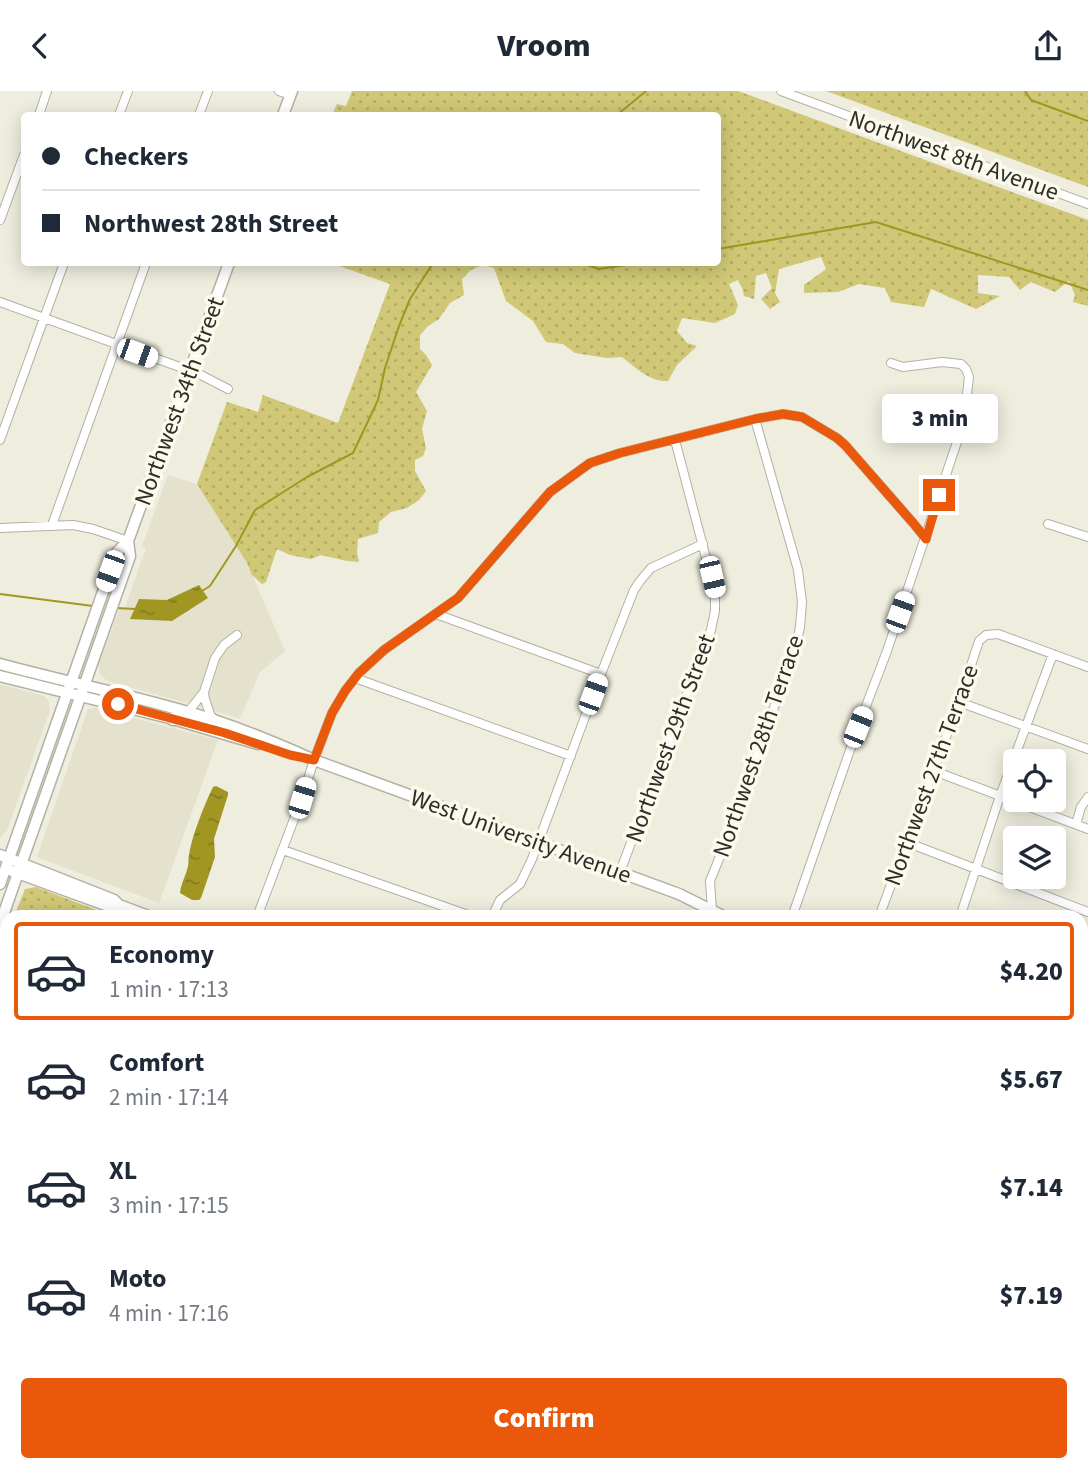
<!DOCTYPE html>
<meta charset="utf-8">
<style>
:root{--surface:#fff;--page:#f2f2f3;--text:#1f2937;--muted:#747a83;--line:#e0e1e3;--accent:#ea580c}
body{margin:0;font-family:"Source Sans 3",sans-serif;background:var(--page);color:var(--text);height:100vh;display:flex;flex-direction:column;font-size:26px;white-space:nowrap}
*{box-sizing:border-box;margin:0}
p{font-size:23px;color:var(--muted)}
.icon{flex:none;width:38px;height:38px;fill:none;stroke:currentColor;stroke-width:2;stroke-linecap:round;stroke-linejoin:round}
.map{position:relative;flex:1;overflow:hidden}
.drawer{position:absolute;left:0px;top:819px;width:1088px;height:562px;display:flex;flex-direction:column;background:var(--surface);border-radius:21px 21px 0 0;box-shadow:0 4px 18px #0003}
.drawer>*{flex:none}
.guide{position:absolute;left:21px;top:21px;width:700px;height:154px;border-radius:7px;box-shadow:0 4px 18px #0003;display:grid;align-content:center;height:154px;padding:0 21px;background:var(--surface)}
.fabs{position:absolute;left:1003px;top:658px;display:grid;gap:14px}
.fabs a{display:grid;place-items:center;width:63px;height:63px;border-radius:7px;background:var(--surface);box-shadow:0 4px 18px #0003;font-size:35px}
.end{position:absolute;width:32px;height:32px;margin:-16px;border:9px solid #ea580c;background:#fff;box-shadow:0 0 0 4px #fff}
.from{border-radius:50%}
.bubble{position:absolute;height:49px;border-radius:7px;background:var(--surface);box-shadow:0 4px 18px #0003;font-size:23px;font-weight:800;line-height:49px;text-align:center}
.car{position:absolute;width:21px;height:42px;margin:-21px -10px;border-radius:9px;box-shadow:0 0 5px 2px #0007;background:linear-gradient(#fff 24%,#345 0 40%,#fff 0 76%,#345 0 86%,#fff 0)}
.guide b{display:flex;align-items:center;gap:24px;height:66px;font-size:26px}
.guide b+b{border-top:2px solid var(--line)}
.guide i{width:18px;height:18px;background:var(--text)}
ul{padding:12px 0 0;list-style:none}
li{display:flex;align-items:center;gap:21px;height:98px;margin:0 14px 10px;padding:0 7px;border:4px solid transparent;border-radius:7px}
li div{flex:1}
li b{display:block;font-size:26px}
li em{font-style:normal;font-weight:800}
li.selected{border-color:var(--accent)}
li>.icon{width:63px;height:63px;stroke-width:1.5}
.action{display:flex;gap:14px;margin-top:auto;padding:14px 21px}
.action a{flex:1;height:80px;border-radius:7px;background:var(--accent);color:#fff;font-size:28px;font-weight:800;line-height:80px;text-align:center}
header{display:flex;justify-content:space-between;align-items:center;height:91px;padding:0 21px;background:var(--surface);font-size:32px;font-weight:800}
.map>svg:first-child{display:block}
</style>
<header><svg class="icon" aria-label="back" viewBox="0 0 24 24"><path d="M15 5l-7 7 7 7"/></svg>Vroom<svg class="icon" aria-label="share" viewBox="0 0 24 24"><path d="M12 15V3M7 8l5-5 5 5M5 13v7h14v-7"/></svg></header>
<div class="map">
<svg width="1088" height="1380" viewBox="0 0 1088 1380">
<defs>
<pattern id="grass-dots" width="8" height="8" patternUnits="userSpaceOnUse" patternTransform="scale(1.75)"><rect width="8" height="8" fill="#d0c876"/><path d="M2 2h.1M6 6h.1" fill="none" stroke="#b3ac66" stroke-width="1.8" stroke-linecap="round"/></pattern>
<pattern id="water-ripples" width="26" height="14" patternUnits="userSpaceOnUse" patternTransform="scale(1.75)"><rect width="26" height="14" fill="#a29623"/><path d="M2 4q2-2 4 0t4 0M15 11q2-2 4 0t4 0" fill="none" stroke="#847b1e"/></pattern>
</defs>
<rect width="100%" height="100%" fill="#eeedde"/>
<path fill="#e4e2cc" d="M168 384 197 393 247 472 285 560 260 581 240 628 215 620 107 590 99 582V573L120 516H125L146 457 142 455Z
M0 593 44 605 48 609 50 619 7 739 0 747Z
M95 617 218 649 159 812 37 766 88 618Z"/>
<path fill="url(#grass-dots)" d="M352 0H738L1088 129V215L1073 211 1075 204 1069 190 1055 201 1031 191 1020 199 1009 186 978 184V202L1000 205 976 218 931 198 924 216 891 211 885 197 859 193 838 201 804 202V194L826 178 821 166 779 178 775 202 780 211 770 218 761 208 772 197 766 182 756 185 754 208 744 205 742 197 738 189 729 193 738 214 735 223 715 232 682 227 677 240 687 252 697 255 677 274 668 290C650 291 636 277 622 266L607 267 575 262 563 253 546 251 533 230 506 210 494 177 482 174 471 179 462 188 464 204 450 212 439 228 428 235 420 244V258L426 264 432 274 416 301 427 320 422 338 426 357 423 365 415 369V380L426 400 419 409 407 417 391 421 379 431 378 442 358 448 357 462 359 471 347 470 321 464 311 468 290 464 277 458 266 491 262 493 252 484 247 472 197 393 227 311 258 321 263 304 338 332 390 193 331 172H718V24H332L337 13 346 15Z
M826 0H1088V96Z
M36 796 99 820 97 826H14L25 798Z
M7 845V1374H624L621 1380H0V863Z
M1088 1172V1380H1033L1034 1374H1082V1181L1084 1173Z
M919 1374H1018L1016 1380H917Z"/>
<path fill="url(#water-ripples)" d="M199 494 208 507 172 530 130 528 139 508 167 509Z
M216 695 228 701V704L214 748 215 766 201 807 199 809H192L180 802C181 792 186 785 188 775 189 770 188 770 189 764 192 744 204 715 213 696Z"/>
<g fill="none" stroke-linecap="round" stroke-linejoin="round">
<path stroke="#a29623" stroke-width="2" d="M1025 0 1031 9 1088 30
M617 24 646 0
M718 158 876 131 1088 199
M581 172 599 178 640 172
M202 500 210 495 236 455 255 419 307 386 353 362 378 309 385 277 399 235 410 208 433 172
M0 503 93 515
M116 517 135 518"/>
<g stroke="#b2b1a3" stroke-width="10">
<path id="minor" d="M279 0 290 4
M781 0 1088 113
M39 24 47 0
M119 24 128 0
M199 24 208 0
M0 129 24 64
M0 211 199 283 228 298
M0 349 64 172
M1048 433 1088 446
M52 434 146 172
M0 437 73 434 93 438 128 450
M436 523 601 583
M355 587 571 665
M204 601C204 611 210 619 211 628
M959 611 1088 658
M188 621 204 601 215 567 224 554 237 544
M934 680 1088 738
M1076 733 1081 716 1088 706
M906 751 1088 821
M283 759 474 826
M620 781 711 539 715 520V501L675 349
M257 826 302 707 314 669 332 622 345 600 359 582 384 559 458 507 550 401 590 372 620 362 755 328 783 323 802 326 837 347 845 354 914 433 926 448
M492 826 500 809 520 793 532 768 601 583 634 499 640 490 651 477 703 453
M710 826 712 819 710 790 723 758 796 555 800 536 802 511 798 479 755 328
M792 826 858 636 887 560 964 330 969 286 966 278 961 273 942 271 903 276 891 272
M879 826 959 611 979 550 986 544 998 543 1088 576
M960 826 1000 705 1053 563
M1082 862 1088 843
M1082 1148 1088 1131
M724 1380 725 1378 733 1374
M1025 1380 1027 1374"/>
</g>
<g stroke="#b2b1a3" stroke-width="13">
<path id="major" d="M283 24 292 0
M0 573C63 590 126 603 188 621 231 633 274 651 314 669L679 803 725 826
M0 585 173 628 258 653
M0 764 114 809 119 814 151 826
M12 780 111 816 119 814
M0 793 117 461 128 450
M0 833 130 465 128 450 229 172
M1082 977 1088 978
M1082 1164 1088 1167"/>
</g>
<g stroke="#b2b1a3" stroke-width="15">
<path id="highway" d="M173 628 185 627 201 632 211 628"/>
</g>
<use href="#minor" stroke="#fff" stroke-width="8"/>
<use href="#major" stroke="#fff" stroke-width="10"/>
<use href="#highway" stroke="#fff" stroke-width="12"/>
</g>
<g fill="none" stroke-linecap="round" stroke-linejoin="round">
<path stroke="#ea580c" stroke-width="9" d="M118 613 225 642 290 664 314 669 332 622 345 600 359 582 384 559 458 507 550 401 590 372 620 362 755 328 783 323 802 326 837 347 845 354 914 433 926 448 939 404"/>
</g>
<g text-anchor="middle" stroke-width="7" stroke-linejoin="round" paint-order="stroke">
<g font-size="24" fill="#2e2e28" stroke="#fbfaec">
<text transform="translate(954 64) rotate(20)" y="8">Northwest 8th Avenue</text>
<text transform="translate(179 310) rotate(-70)" y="8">Northwest 34th Street</text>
<text transform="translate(670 647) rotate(-70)" y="8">Northwest 29th Street</text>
<text transform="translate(758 655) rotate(-71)" y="8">Northwest 28th Terrace</text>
<text transform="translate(931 684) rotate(-70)" y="8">Northwest 27th Terrace</text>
<text transform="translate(521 745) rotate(20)" y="8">West University Avenue</text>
</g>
</g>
</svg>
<div class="fabs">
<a><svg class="icon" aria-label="locate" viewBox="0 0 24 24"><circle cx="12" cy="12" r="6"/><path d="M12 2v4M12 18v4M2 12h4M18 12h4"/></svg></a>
<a><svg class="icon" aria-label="layers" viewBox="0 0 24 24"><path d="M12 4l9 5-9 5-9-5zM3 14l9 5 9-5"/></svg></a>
</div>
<i class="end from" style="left:118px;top:613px"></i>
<i class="end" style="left:939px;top:404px"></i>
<div class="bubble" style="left:882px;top:303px;width:116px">3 min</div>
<i class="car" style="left:137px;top:262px;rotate:110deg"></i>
<i class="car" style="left:110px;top:480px;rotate:200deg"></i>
<i class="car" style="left:712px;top:486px;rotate:167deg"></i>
<i class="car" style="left:900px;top:521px;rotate:20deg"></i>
<i class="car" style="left:593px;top:603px;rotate:20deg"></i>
<i class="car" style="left:858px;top:636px;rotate:22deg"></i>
<i class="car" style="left:302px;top:707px;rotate:17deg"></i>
<div class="guide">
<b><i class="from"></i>Checkers</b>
<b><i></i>Northwest 28th Street</b>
</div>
<section class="drawer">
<ul>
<li class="selected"><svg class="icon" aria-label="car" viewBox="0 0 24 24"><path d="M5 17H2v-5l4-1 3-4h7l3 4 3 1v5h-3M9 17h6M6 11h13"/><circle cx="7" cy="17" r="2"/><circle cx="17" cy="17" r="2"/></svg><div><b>Economy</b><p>1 min · 17:13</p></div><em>$4.20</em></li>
<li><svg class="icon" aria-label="car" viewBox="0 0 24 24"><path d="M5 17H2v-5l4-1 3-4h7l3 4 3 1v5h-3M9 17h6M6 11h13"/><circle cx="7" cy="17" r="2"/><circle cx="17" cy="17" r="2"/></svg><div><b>Comfort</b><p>2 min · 17:14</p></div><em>$5.67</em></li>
<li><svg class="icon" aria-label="car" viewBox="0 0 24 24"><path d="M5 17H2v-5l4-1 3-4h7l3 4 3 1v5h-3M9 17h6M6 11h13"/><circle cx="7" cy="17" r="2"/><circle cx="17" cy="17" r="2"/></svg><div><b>XL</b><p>3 min · 17:15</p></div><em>$7.14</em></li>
<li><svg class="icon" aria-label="car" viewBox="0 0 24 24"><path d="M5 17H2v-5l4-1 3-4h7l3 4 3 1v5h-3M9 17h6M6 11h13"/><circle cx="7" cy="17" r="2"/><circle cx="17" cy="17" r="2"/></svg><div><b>Moto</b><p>4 min · 17:16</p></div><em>$7.19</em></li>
</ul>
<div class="action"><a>Confirm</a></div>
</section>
</div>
